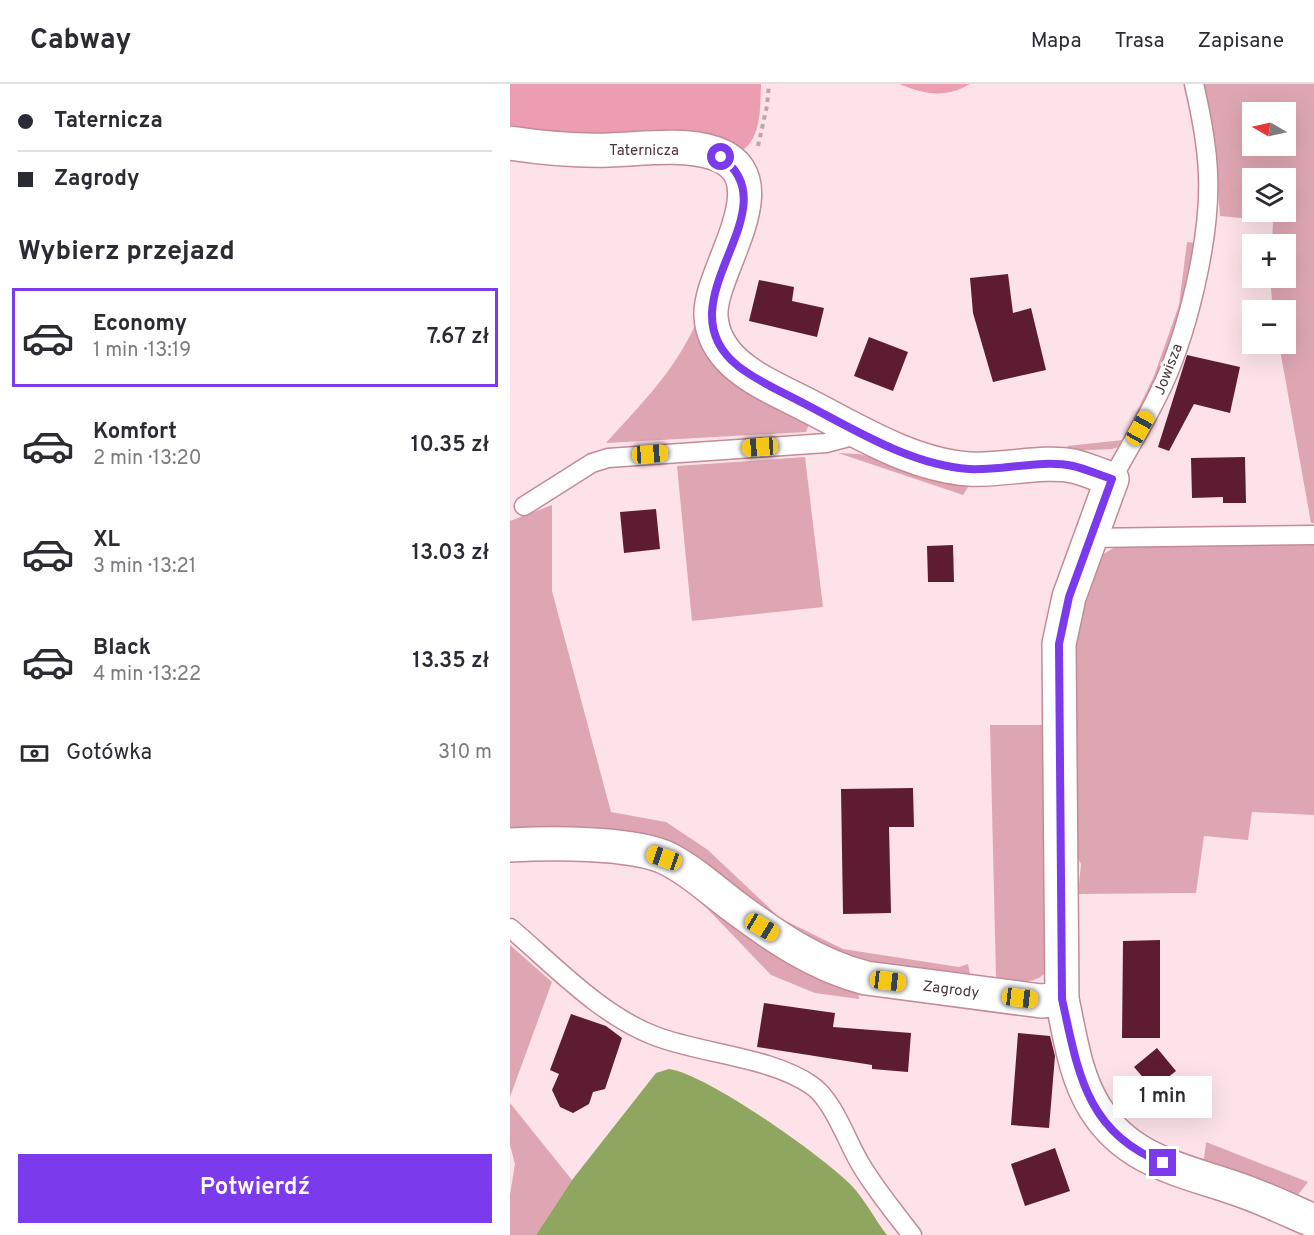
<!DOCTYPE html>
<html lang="pl">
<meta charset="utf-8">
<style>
:root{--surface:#fff;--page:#f7f7f7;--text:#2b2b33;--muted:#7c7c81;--line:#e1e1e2;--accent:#7c3aed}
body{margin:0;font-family:Overpass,sans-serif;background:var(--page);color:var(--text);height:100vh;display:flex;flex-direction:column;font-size:22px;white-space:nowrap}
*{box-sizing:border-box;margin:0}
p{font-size:20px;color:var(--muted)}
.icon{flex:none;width:33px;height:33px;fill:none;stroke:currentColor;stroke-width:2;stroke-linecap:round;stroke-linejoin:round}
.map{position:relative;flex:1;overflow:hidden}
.panel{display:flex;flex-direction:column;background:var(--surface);width:510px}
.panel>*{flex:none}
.banner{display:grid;align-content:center;height:132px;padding:0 18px;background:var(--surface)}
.needle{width:39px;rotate:279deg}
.tools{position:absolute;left:732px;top:18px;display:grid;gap:12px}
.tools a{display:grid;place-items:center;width:54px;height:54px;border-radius:0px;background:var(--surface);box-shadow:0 6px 24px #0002;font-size:30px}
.end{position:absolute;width:27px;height:27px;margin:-14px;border:8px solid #7c3aed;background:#fff;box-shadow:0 0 0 3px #fff}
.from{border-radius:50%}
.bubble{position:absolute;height:42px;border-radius:0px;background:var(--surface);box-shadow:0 6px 24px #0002;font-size:20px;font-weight:600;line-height:42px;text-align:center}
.car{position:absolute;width:18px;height:36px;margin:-18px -9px;border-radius:8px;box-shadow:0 0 4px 2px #0007;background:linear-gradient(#f5c518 24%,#345 0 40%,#f5c518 0 76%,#345 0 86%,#f5c518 0)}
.banner b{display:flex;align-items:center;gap:21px;height:57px;font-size:22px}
.banner b+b{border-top:2px solid var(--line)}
.banner i{width:15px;height:15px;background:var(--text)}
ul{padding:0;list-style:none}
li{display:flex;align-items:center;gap:18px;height:99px;margin:0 12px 9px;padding:0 6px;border:3px solid transparent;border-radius:0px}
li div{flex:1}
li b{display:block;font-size:22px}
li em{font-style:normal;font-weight:600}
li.current{border-color:var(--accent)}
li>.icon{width:54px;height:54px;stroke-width:1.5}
h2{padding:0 18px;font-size:27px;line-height:72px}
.pay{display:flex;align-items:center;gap:15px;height:66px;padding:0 18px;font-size:22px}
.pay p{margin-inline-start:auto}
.cta{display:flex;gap:12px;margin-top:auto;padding:12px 18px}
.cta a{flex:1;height:69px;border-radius:0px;background:var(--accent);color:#fff;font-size:24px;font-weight:600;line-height:69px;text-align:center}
header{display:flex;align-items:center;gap:36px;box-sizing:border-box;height:84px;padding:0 30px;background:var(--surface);border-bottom:2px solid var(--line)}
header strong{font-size:28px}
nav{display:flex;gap:33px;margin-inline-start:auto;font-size:21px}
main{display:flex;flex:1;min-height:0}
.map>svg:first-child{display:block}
</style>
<header>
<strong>Cabway</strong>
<nav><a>Mapa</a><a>Trasa</a><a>Zapisane</a></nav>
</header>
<main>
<section class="panel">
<div class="banner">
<b><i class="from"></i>Taternicza</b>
<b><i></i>Zagrody</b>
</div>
<h2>Wybierz przejazd</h2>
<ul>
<li class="current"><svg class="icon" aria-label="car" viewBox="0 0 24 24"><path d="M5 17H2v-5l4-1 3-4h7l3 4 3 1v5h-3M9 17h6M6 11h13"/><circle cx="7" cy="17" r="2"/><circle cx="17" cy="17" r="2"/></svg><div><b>Economy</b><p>1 min · 13:19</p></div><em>7.67 zł</em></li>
<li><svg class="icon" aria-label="car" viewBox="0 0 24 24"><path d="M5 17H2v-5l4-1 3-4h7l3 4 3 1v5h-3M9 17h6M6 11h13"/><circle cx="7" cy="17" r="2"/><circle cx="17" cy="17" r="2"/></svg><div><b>Komfort</b><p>2 min · 13:20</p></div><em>10.35 zł</em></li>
<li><svg class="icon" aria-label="car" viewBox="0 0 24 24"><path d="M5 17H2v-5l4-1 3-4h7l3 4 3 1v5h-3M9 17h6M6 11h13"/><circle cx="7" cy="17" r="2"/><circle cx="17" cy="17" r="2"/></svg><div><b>XL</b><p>3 min · 13:21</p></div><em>13.03 zł</em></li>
<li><svg class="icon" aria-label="car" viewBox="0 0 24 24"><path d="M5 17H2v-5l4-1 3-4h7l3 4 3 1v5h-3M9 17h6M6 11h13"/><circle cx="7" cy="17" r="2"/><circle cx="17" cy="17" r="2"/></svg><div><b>Black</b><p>4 min · 13:22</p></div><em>13.35 zł</em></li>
</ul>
<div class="pay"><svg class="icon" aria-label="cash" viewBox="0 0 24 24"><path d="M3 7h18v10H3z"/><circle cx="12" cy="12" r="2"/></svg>Gotówka<p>310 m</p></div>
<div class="cta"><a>Potwierdź</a></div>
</section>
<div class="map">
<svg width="804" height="1151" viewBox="0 0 804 1151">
<rect width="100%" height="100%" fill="#fde3e9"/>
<path fill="#dea6b3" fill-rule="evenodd" d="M691 0H804V439H801L769 260H776V226H763L760 194H776V160H762L763 137 710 132 704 56ZM742 28H776V62H742ZM742 94H776V128H742Z
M677 158 686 159 673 221 648 293 612 362 602 365 562 367 557 362 613 356 644 292 669 221Z
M197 212 194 242 301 335 296 348 96 359C141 309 174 278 197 212Z
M328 369 349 370 464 394 453 411Z
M295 373 313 523 182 537 167 382Z
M42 421V507L101 728 156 738 198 766 270 834 333 865 449 883 458 880 460 890 343 882 181 779 0 754V437Z
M804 461V731L742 728 738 756 694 752 686 809 568 810 571 780 561 762 556 578 587 474 605 463Z
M480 641H541L537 887C524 903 505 896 486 893Z
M190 817 237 847 348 903 349 915 305 909 261 891Z
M0 861 42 898 0 1013Z
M0 1019 62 1096 26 1151H0V1111L5 1080 0 1061Z
M696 1058 798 1098 784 1116 654 1066 694 1075Z"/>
<path fill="#ed9db1" d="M0 0H251C250 26 252 57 227 70L0 51Z
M389 0H460C434 15 415 10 389 0Z"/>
<path fill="#8fa660" d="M159 985C197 990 314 1073 342 1102 356 1117 365 1136 377 1151H26L62 1096 146 989Z"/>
<path fill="#5e1c32" d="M498 190 503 229 521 224 536 286 483 298 463 229 460 194Z
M249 196 284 203 282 217 314 224 307 253 239 237Z
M359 253 398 268 383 307 344 292Z
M677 271 730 283 720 329 684 320 659 367 648 363Z
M735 373 736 419H713V413L682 414 681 374Z
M146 425 150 465 114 469 110 428Z
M443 461 444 498H418L417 462Z
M403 704 404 743H379L381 829 333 830 331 705Z
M650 856V954H612L613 857Z
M254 919 325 929 323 943 401 949 398 988 362 985V981L247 963Z
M61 930 96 942 112 954 95 1005 83 1008 79 1020 63 1029 50 1023 42 1006 49 990 40 986Z
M508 949 540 952 545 972 539 1044 501 1041Z
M647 964 666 987 643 1005 624 983Z
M545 1064 560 1107 515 1122 501 1080Z"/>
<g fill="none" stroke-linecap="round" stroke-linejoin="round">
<g stroke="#c38a98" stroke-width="21">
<path id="service" d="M602 395C617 367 634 340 648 311 677 254 701 154 698 90 697 60 691 30 684 0
M14 422 82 379 98 374 316 359 350 350
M578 454 804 451
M0 844C45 882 90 931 145 952 192 970 261 973 301 1001 323 1015 337 1058 351 1081 366 1106 384 1128 402 1151"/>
</g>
<g stroke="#c38a98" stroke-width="36">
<path id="minor" d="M0 59C33 64 66 67 99 66 132 65 172 59 204 69 276 93 198 188 201 232 202 251 211 266 225 279 245 297 272 308 295 320 346 346 401 381 459 385 492 387 533 376 563 382 576 385 589 391 602 395L559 513 549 560 552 915C560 952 565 992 585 1024 621 1082 682 1087 741 1110 762 1118 783 1128 804 1137
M0 761C40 759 118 758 154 773 178 784 200 804 221 820 262 851 305 881 356 894L531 917 552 915"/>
</g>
<path stroke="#bfa6ac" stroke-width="4" stroke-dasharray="4.5 4.5" stroke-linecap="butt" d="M248 62 257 22 259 0"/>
<use href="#service" stroke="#fff" stroke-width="18"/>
<use href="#minor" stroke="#fff" stroke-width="33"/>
</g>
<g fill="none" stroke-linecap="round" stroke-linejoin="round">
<path stroke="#7c3aed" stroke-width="8" d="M211 73C285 127 148 218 228 282 248 298 273 308 295 320 345 346 401 381 459 385 492 387 531 375 563 382 576 385 589 391 602 395L559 513 549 560 552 915C568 988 576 1049 653 1079"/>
</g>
<g text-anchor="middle" stroke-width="6" stroke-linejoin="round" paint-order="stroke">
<g font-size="15" fill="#4d353b" stroke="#fff">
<text x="134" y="71">Taternicza</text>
<text transform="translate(658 285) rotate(-69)" y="5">Jowisza</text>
<text transform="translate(441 905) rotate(7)" y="5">Zagrody</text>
</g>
</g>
</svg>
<div class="tools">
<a><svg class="needle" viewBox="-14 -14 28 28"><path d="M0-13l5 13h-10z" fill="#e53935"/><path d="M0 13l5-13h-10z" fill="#7c7c81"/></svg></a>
<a><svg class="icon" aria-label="layers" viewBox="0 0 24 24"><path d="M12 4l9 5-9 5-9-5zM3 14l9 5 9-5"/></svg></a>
<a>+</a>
<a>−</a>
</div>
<i class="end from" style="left:211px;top:73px"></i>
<i class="end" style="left:653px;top:1079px"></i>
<div class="bubble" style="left:603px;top:992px;width:99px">1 min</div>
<i class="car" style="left:630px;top:344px;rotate:29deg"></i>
<i class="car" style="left:250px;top:363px;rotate:266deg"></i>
<i class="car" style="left:140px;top:370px;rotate:86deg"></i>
<i class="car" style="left:154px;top:774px;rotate:289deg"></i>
<i class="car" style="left:252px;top:843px;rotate:121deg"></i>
<i class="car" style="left:378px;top:897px;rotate:97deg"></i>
<i class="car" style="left:510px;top:914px;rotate:97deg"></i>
</div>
</main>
